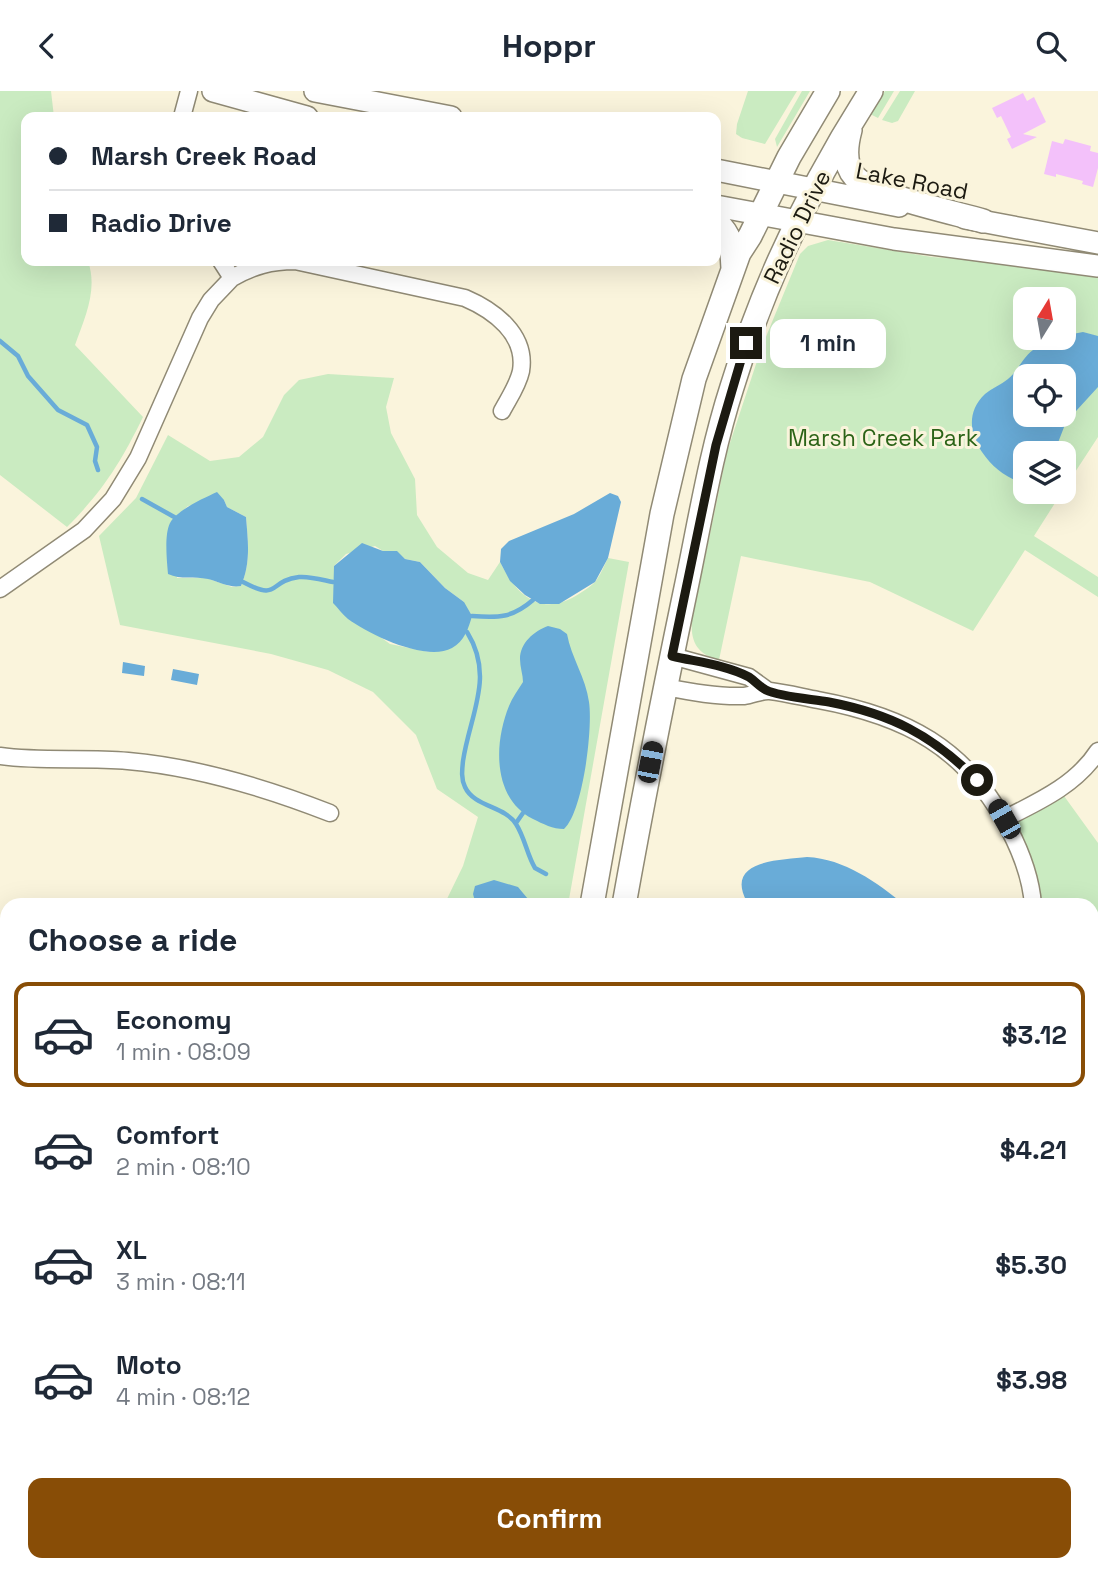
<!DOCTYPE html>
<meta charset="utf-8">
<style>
:root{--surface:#fff;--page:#f2f2f3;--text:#1f2937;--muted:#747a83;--line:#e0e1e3;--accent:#884d06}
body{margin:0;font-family:"Space Grotesk",sans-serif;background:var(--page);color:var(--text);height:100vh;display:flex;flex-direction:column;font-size:26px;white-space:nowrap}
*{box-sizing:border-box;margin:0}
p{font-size:23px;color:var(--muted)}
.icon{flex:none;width:38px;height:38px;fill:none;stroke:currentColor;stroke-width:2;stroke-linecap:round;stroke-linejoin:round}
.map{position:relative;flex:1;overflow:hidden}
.details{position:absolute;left:0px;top:807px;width:1099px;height:674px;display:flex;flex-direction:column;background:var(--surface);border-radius:21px 21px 0 0;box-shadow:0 7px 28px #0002}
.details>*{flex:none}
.guide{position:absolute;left:21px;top:21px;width:700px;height:154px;border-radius:14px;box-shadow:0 7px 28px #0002;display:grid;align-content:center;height:154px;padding:0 28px;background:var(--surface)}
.needle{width:46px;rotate:11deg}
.buttons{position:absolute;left:1013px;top:196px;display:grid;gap:14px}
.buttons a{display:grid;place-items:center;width:63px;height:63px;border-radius:14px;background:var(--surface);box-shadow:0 7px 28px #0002;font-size:35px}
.end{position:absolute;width:32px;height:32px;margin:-16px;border:9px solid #1c1a11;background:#fff;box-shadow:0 0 0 4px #fff}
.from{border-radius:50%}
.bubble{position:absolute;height:49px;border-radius:14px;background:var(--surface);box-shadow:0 7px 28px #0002;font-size:23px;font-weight:600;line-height:49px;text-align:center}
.car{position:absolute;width:21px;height:42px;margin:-21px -10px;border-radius:9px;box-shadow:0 0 5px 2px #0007;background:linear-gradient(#222 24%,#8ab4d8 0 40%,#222 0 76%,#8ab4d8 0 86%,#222 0)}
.guide b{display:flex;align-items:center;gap:24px;height:66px;font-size:26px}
.guide b+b{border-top:2px solid var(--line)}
.guide i{width:18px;height:18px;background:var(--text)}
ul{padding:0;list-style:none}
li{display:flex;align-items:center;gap:21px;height:105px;margin:0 14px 10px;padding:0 14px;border:4px solid transparent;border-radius:14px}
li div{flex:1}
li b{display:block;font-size:26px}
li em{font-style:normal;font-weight:600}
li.current{border-color:var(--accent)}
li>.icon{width:63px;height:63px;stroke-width:1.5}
h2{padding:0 28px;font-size:32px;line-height:84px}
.cta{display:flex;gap:14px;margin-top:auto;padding:14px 28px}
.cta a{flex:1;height:80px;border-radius:14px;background:var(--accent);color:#fff;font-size:28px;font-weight:600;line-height:80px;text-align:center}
header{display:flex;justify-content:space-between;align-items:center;height:91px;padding:0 28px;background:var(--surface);font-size:32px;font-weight:600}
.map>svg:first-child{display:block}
</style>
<header><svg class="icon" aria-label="back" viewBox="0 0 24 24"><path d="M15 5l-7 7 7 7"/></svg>Hoppr<svg class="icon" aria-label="search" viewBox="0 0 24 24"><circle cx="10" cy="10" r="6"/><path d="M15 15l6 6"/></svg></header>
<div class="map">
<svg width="1098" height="1480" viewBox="0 0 1098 1480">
<rect width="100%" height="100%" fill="#faf4dc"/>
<path fill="#caebc1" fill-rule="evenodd" d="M0 0H51L54 26H26V170H88C98 199 85 226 75 254L143 326C121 371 103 400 67 436L0 384Z
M748 0H797L765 53 742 47 736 43 737 33Z
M802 0H810L777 56 775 48Z
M885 0H894L878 27 870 23Z
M900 0H915L898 30 892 32 882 29Z
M828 149 932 166 1016 172 1098 184V346L1064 398V362H1026V401H1062L1034 445 1098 486V506L1025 459 973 540 870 491 741 465 719 569C699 564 690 552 692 530L727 361 761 258 800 163 808 155ZM1026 208H1064V247H1026ZM1026 285H1064V324H1026Z
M328 283 394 287 386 316 391 342 415 388 417 424 437 456 468 482 488 489 500 471C515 501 537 525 572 507 579 503 589 497 595 491 600 485 604 475 608 467L629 471 568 814H444L463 775 478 726 437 698 416 644 373 601 328 579 271 563 120 534 99 445 136 407 168 344 210 370 239 366 263 346 284 304 299 289ZM224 409 227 416 246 426C248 450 251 472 241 495L232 496 206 487H177L170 432 188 415ZM375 455 383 460H396L405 468 420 471 445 497 464 511 429 561 390 553 334 512V475L346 463Z
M1059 698 1098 752V897L1092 896V814H1033L1004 728Z"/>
<path fill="#69acd8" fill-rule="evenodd" d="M1083 241 1098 245V296L1066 331 1054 362H1026L1025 392C1007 388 993 377 982 361 969 342 967 320 985 303 992 297 1001 294 1008 288 1018 280 1023 266 1033 259 1048 248 1066 244 1083 241ZM1026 285H1064V324H1026Z
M217 401 224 409 227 416 246 426C248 450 251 472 241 495 229 497 220 491 208 488 194 485 181 489 168 483 167 470 164 444 170 432 177 419 204 407 217 401Z
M610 402 618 405 621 411 608 467 595 491 559 513H540L525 504 510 490 500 471 501 458 509 450 574 423Z
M362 452 383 460H397L405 468 420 471 445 497 464 511 472 525C469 536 464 551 452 557 426 571 370 544 348 528 343 524 338 517 333 512L334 475Z
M548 535 560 538 567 543C571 566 586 587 589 611 593 637 583 721 564 738 553 738 543 733 533 728 492 707 494 652 509 615 512 607 518 599 523 591 523 584 520 576 520 568 520 552 534 540 548 535Z
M123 571 145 575 144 585 122 582Z
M173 578 199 583 197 594 171 589Z
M807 766C845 768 876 791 905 814H815L795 809 764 814 747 811C724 769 780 769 807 766Z
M494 789 518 796 533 814H476L473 803 475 795Z
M823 1474H926L931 1480H821Z"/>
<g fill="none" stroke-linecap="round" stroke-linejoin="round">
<path stroke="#69acd8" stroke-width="4.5" d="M0 250 18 265 28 285 58 319 87 334 97 356 95 370 98 379
M142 408 176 427
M243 491C281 511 267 490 299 486 310 485 323 489 333 491
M472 525C499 527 512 527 533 509
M467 541C495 586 470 623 463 670 462 679 461 688 465 696 474 716 505 715 516 733 525 747 527 764 535 777L546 783
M516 732 523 722
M1092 861 1098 863"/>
</g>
<path fill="#f3c1fa" d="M1023 2 1027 10 1034 6 1046 31 1023 43 1037 46 1012 58 1007 48 1011 46 1001 25 997 27 992 17Z
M1065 48 1091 55 1090 60 1098 62V77L1093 96 1082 93 1083 90 1056 83V86L1044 83 1052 50 1063 53Z"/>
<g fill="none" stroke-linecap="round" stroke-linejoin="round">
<g stroke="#908a75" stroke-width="19">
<path id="minor" d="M182 26 189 0
M232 187C253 175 271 170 295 170L465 207C493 219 527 243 521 280 518 294 509 307 502 320
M0 498 84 439 113 408 138 367 200 227 211 209 232 187 221 170
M672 565 749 586 767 599
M665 596C691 601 718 606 744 605 753 604 762 599 770 600 786 602 802 606 818 609 905 625 966 656 1009 738 1021 761 1031 787 1033 814
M0 665C43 671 85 666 128 670 197 676 266 697 330 722
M1004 728C1038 711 1076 694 1098 660
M0 901 7 907
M1092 1104 1098 1111
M1074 1474 1079 1480
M691 1480 693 1474"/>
</g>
<g stroke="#908a75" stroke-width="24">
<path id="tertiary" d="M213 0 307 26
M315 0 451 26
M716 79 899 115
M716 115 894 148 1098 175
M965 127 1098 152"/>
</g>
<g stroke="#908a75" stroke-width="26">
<path id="secondary" d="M850 39C846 54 843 73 855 86 871 104 956 122 983 130
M716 131C732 144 732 158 733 178
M592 814 662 423 694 288 739 162 750 145 789 66 828 0
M624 814C643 708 664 602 686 497 700 430 711 361 732 296 764 191 812 92 871 0
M468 1480 470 1474
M498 1480 499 1474"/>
</g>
<use href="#minor" stroke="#fff" stroke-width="16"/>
<use href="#tertiary" stroke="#fff" stroke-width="21"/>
<use href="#secondary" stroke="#fff" stroke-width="23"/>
</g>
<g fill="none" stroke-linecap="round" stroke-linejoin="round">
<path stroke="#1c1a11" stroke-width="9" d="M746 252 716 354 672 565C697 571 726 574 749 586 755 590 760 596 766 599 780 606 813 608 829 611 891 623 932 644 977 689"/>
</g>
<g text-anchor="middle" stroke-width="6" stroke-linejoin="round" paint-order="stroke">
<g font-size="23" fill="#1c1a11" stroke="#faf4dc">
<text transform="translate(912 90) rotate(11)" y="8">Lake Road</text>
<text transform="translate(797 136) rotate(-64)" y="8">Radio Drive</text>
</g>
<g font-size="23" fill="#2b6316" stroke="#faf4dc">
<text x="883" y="355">Marsh Creek Park</text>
</g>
</g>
</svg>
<div class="buttons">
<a><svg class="needle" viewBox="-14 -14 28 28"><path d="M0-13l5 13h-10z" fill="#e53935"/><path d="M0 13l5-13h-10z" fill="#747a83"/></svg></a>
<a><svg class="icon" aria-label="locate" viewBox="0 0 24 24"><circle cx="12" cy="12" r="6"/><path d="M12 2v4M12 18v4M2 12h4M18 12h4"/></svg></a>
<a><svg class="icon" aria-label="layers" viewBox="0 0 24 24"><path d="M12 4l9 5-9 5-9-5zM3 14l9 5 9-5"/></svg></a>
</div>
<i class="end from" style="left:977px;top:689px"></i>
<i class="end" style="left:746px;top:252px"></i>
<div class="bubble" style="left:770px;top:228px;width:116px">1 min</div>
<i class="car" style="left:650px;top:671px;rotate:11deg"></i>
<i class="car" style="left:1004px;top:728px;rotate:330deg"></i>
<div class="guide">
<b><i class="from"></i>Marsh Creek Road</b>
<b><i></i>Radio Drive</b>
</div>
<section class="details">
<h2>Choose a ride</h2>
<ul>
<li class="current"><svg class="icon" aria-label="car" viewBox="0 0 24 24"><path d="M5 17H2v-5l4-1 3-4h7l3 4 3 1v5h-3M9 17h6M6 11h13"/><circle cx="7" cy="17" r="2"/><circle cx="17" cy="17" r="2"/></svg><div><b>Economy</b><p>1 min · 08:09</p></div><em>$3.12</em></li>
<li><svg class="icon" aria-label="car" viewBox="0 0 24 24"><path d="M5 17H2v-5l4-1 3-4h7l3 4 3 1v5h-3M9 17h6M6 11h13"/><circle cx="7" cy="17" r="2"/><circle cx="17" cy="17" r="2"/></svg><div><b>Comfort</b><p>2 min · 08:10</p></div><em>$4.21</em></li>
<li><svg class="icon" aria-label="car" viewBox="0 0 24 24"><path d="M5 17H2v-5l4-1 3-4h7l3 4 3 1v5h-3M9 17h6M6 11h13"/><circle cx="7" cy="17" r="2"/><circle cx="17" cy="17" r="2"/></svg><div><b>XL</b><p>3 min · 08:11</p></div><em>$5.30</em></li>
<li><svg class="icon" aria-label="car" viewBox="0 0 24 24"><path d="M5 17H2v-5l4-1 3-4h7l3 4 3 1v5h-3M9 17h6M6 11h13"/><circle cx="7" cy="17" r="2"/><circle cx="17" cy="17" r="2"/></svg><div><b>Moto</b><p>4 min · 08:12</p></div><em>$3.98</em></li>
</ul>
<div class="cta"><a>Confirm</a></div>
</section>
</div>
